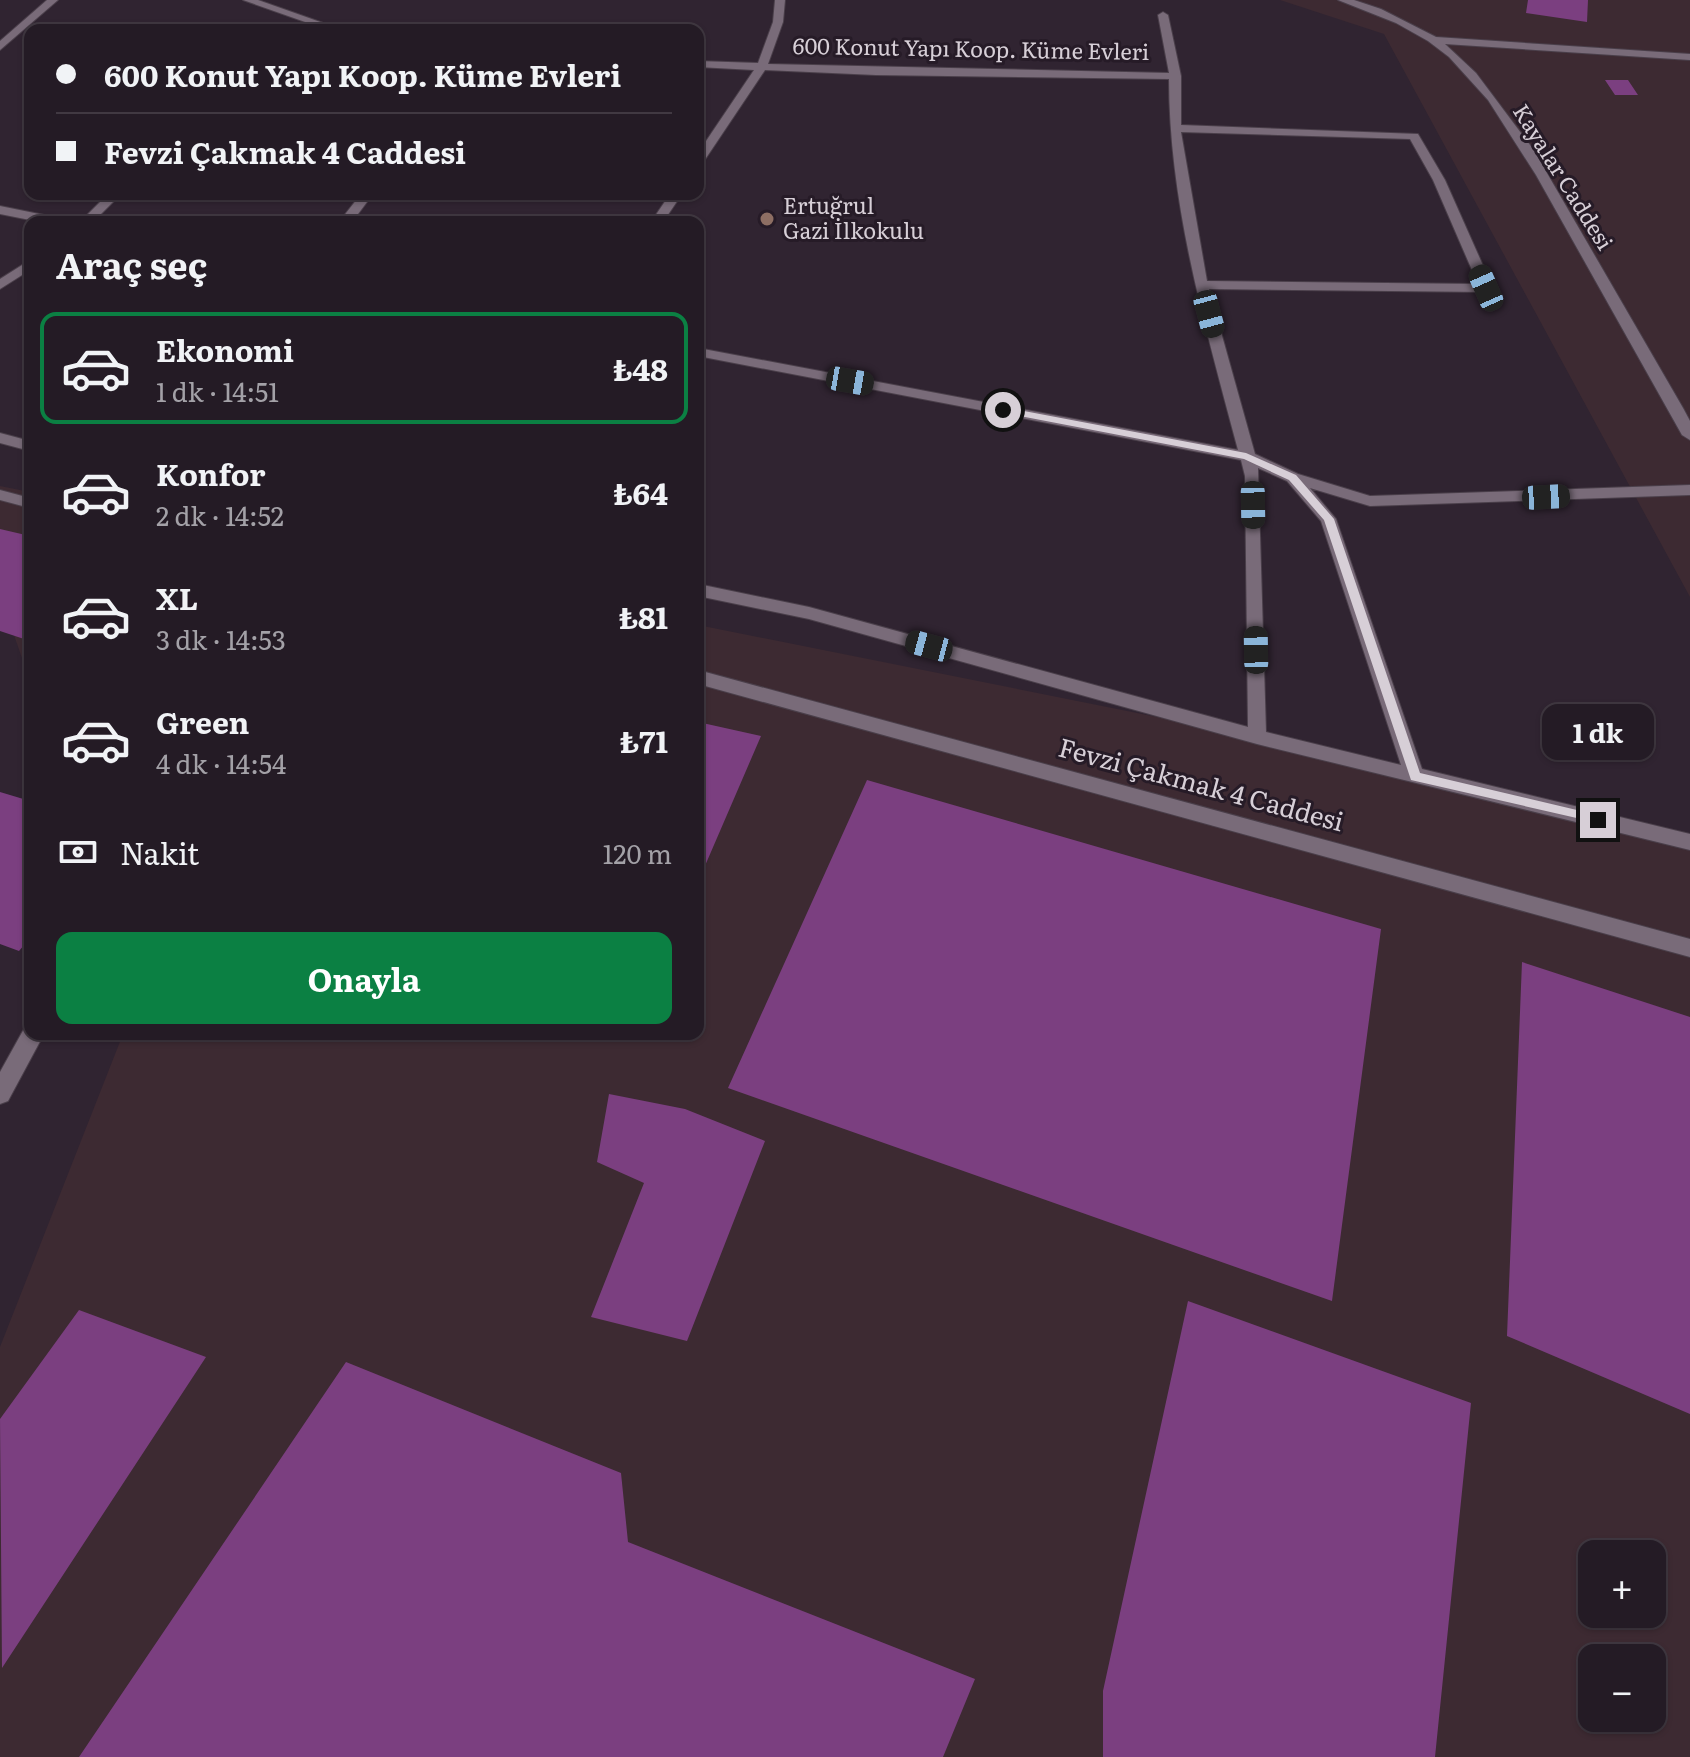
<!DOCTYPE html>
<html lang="tr">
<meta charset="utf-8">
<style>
:root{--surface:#241b25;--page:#2c242d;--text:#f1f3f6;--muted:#a3a1a7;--line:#413942;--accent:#0b8043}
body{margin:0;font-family:Literata,serif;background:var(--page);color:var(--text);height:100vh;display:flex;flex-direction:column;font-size:30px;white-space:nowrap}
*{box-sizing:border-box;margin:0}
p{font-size:26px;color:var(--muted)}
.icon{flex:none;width:44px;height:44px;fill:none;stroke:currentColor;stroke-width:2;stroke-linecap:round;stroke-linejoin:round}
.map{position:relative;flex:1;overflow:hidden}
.details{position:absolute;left:24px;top:216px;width:680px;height:824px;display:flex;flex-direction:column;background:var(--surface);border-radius:16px;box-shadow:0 2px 6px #0004,0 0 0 2px var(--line)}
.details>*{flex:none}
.hud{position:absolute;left:24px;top:24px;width:680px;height:176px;border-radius:16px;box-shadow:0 2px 6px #0004,0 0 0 2px var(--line);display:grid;align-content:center;height:176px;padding:0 32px;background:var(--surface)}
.buttons{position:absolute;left:1578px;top:1540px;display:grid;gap:16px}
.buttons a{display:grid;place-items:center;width:88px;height:88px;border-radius:16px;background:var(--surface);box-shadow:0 2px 6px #0004,0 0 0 2px var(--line);font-size:40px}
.end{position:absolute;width:36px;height:36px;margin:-18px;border:10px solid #d7cfd7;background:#111;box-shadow:0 0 0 4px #111}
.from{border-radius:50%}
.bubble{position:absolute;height:56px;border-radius:16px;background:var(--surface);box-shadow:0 2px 6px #0004,0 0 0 2px var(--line);font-size:26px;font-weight:700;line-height:56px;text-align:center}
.car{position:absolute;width:24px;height:48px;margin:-24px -12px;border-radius:10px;box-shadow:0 0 6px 2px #0007;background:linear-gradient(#222 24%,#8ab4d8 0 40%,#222 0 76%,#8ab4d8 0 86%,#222 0)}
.hud b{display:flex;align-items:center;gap:28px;height:76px;font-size:30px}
.hud b+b{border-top:2px solid var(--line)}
.hud i{width:20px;height:20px;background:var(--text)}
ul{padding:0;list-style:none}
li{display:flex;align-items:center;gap:24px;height:112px;margin:0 16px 12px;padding:0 16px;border:4px solid transparent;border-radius:16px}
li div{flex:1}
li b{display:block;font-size:30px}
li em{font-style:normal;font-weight:700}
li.active{border-color:var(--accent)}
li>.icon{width:72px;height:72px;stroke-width:1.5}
h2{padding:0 32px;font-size:36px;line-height:96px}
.pay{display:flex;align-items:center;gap:20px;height:88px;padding:0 32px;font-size:30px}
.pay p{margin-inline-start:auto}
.button{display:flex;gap:16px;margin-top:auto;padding:16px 32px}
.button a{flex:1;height:92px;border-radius:16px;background:var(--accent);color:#fff;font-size:32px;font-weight:700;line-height:92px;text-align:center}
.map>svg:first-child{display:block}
</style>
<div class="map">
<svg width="1690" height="1757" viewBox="0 0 1690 1757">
<rect width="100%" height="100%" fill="#302431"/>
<path fill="#3d2a32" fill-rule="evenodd" d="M1280 0H1690V597L1384 34Z
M0 486 30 492V681L0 595Z
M698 625 1257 737 1690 834V1757H0V1347L123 1034H698ZM1592 1554H1652V1614H1592ZM1592 1658H1652V1718H1592Z"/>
<path fill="#7b3f80" d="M1528 0H1588L1587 22 1526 13Z
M1605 80H1628L1638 95H1615Z
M0 529 30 536V641L0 631Z
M698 722 761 736 698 882Z
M867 780 1381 929 1332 1301 728 1088Z
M0 792 30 801V938L19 951 0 944Z
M1522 962 1690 1017V1414L1507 1336Z
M609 1094 685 1109 765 1141 687 1341 591 1317 644 1183 597 1162Z
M1188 1301 1471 1403 1435 1757H1103V1691Z
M79 1310 206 1357 2 1668 0 1419Z
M346 1362 621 1473 628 1542 975 1679 943 1757H79Z"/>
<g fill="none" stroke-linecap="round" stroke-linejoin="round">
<g stroke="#4a3f4a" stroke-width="2">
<path id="minor" d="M47 0H58L0 50V41Z
M243 0H258L343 30H328Z
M775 0H785L783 22 768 64 1169 73 1158 15 1163 12 1168 15 1181 76V125L1418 134 1445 180 1493 288 1486 292 1209 289 1255 454 1298 474 1370 496 1690 485V495L1370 506 1310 488 1336 519 1422 769 1690 834V850L1257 744 809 619 698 596V584L809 607 1248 727 1245 476 1241 460 698 356V348L1238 450C1206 329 1169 205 1169 79L876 75 765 70 702 164 698 165V153L754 70 698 67V61L758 63 773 22ZM1181 132 1410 139 1433 180 1478 284 1207 281ZM1258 468 1287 481 1321 521 1401 765 1266 732Z
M1338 0H1354L1381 9 1436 37 1690 54V60L1445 44 1476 73 1533 149 1683 408 1690 421V440L1682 435 1536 175 1488 100 1449 57 1428 41 1396 23Z
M108 194H121L93 222H80Z
M361 194H373L352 222H339Z
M670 194H682L663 222H651Z
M0 206 59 218 65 222H40L0 214Z
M30 260V270L0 289V279Z
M0 433 30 441V451L0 443Z
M0 490 30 498V508L0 500Z
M698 670 1690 939V957L698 684Z
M30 1025V1034H44L8 1101 0 1104V1072L25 1027Z"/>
</g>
<use href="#minor" fill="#796b79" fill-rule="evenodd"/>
</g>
<path fill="#d7cfd7" d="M1003 407 1246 453 1296 475 1334 519 1420 773 1598 815 1603 816V824L1411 780 1324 520 1289 480 1244 459 999 412Z"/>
<circle fill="#8d6e63" stroke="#261b27" stroke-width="3" cx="767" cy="219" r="8"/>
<g text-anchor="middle" stroke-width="6" stroke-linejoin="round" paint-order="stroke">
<g font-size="22" fill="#d7cfd7" stroke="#261b27">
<text transform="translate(971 49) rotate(1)" y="8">600 Konut Yapı Koop. Küme Evleri</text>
<text transform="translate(1563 177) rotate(58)" y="8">Kayalar Caddesi</text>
</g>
<g font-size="22" fill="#d7cfd7" stroke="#261b27" text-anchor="start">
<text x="783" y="214">Ertuğrul<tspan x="783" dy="25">Gazi İlkokulu</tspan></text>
</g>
<g font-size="26" fill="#d7cfd7" stroke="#261b27">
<text transform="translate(1201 785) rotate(15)" y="9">Fevzi Çakmak 4 Caddesi</text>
</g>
</g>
</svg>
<div class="buttons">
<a>+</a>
<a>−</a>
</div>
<i class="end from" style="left:1003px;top:410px"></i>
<i class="end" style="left:1598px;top:820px"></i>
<div class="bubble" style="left:1542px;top:704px;width:112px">1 dk</div>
<i class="car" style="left:1486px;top:288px;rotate:336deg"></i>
<i class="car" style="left:1209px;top:314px;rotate:165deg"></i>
<i class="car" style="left:850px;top:381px;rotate:100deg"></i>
<i class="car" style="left:1546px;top:497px;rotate:87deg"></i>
<i class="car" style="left:1253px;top:505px;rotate:179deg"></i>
<i class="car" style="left:929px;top:646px;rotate:285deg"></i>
<i class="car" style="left:1256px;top:650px;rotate:359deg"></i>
<div class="hud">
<b><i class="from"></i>600 Konut Yapı Koop. Küme Evleri</b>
<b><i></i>Fevzi Çakmak 4 Caddesi</b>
</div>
<section class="details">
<h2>Araç seç</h2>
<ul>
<li class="active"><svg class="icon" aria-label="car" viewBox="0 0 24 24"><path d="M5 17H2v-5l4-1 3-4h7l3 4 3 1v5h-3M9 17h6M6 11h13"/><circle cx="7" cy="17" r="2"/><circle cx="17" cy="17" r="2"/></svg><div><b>Ekonomi</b><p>1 dk · 14:51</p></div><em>₺48</em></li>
<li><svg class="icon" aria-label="car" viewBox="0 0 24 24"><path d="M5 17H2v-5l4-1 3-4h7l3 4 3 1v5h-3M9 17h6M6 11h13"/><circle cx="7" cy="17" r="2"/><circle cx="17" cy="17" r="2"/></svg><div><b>Konfor</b><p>2 dk · 14:52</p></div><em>₺64</em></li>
<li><svg class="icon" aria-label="car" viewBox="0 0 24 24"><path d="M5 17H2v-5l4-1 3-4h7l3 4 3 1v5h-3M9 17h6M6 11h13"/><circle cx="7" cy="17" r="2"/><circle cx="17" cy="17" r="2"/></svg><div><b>XL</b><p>3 dk · 14:53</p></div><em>₺81</em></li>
<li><svg class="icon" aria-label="car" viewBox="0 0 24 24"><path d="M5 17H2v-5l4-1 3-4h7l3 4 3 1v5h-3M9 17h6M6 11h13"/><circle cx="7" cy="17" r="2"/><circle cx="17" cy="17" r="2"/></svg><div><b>Green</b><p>4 dk · 14:54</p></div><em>₺71</em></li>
</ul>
<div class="pay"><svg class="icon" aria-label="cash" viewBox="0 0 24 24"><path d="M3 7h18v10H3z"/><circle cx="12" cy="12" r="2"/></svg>Nakit<p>120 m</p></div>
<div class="button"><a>Onayla</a></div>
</section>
</div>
